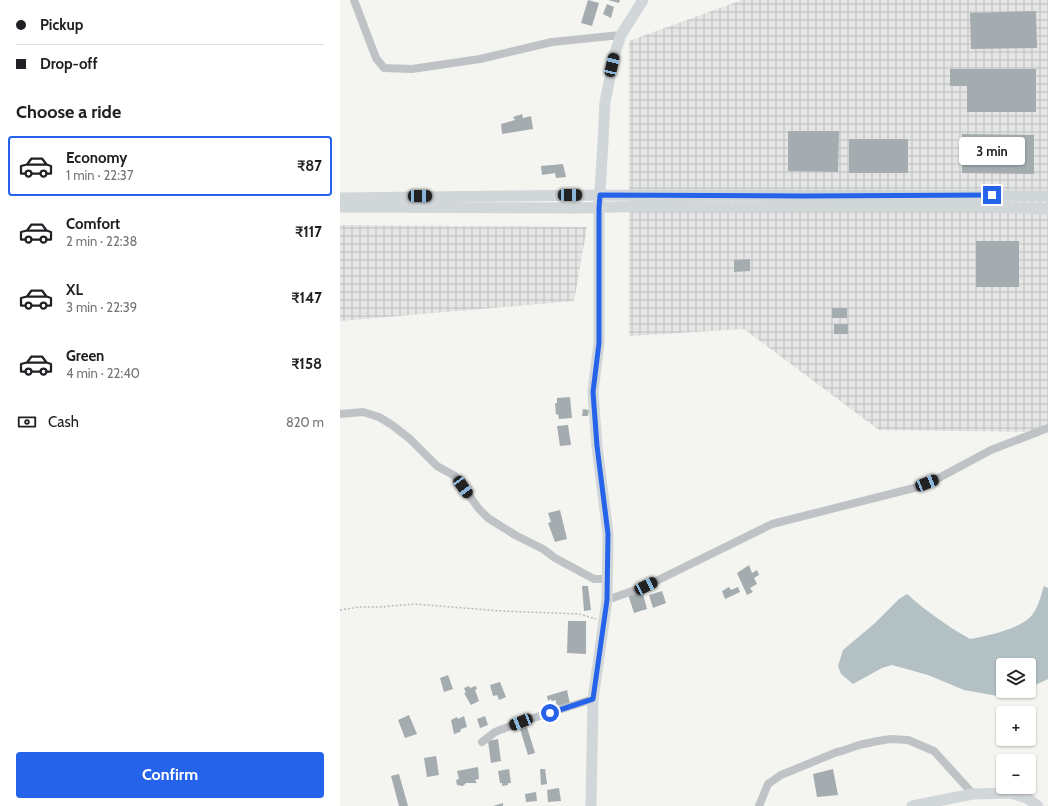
<!DOCTYPE html>
<meta charset="utf-8">
<style>
:root{--surface:#fff;--page:#f2f2f2;--text:#202124;--muted:#757577;--line:#e0e0e0;--accent:#2563eb}
body{margin:0;font-family:Cabin,sans-serif;background:var(--page);color:var(--text);height:100vh;display:flex;flex-direction:column;font-size:15px;white-space:nowrap}
*{box-sizing:border-box;margin:0}
p{font-size:13px;color:var(--muted)}
.icon{flex:none;width:22px;height:22px;fill:none;stroke:currentColor;stroke-width:2;stroke-linecap:round;stroke-linejoin:round}
.map{position:relative;flex:1;overflow:hidden}
.side{display:flex;flex-direction:column;background:var(--surface);width:340px}
.side>*{flex:none}
.top-card{display:grid;align-content:center;height:88px;padding:0 16px;background:var(--surface)}
.fabs{position:absolute;left:656px;top:658px;display:grid;gap:8px}
.fabs a{display:grid;place-items:center;width:40px;height:40px;border-radius:4px;background:var(--surface);box-shadow:0 1px 3px #0004;font-size:20px}
.end{position:absolute;width:18px;height:18px;margin:-9px;border:5px solid #2563eb;background:#fff;box-shadow:0 0 0 2px #fff}
.from{border-radius:50%}
.bubble{position:absolute;height:28px;border-radius:4px;background:var(--surface);box-shadow:0 1px 3px #0004;font-size:13px;font-weight:700;line-height:28px;text-align:center}
.car{position:absolute;width:12px;height:24px;margin:-12px -6px;border-radius:5px;box-shadow:0 0 3px 1px #0007;background:linear-gradient(#222 24%,#8ab4d8 0 40%,#222 0 76%,#8ab4d8 0 86%,#222 0)}
.top-card b{display:flex;align-items:center;gap:14px;height:38px;font-size:15px}
.top-card b+b{border-top:1px solid var(--line)}
.top-card i{width:10px;height:10px;background:var(--text)}
ul{padding:0;list-style:none}
li{display:flex;align-items:center;gap:12px;height:60px;margin:0 8px 6px;padding:0 8px;border:2px solid transparent;border-radius:4px}
li div{flex:1}
li b{display:block;font-size:15px}
li em{font-style:normal;font-weight:700}
li.current{border-color:var(--accent)}
li>.icon{width:36px;height:36px;stroke-width:1.5}
h2{padding:0 16px;font-size:18px;line-height:48px}
.pay{display:flex;align-items:center;gap:10px;height:44px;padding:0 16px;font-size:15px}
.pay p{margin-inline-start:auto}
.button{display:flex;gap:8px;margin-top:auto;padding:8px 16px}
.button a{flex:1;height:46px;border-radius:4px;background:var(--accent);color:#fff;font-size:16px;font-weight:700;line-height:46px;text-align:center}
main{display:flex;flex:1;min-height:0}
.map>svg:first-child{display:block}
</style>
<main>
<section class="side">
<div class="top-card">
<b><i class="from"></i>Pickup</b>
<b><i></i>Drop-off</b>
</div>
<h2>Choose a ride</h2>
<ul>
<li class="current"><svg class="icon" aria-label="car" viewBox="0 0 24 24"><path d="M5 17H2v-5l4-1 3-4h7l3 4 3 1v5h-3M9 17h6M6 11h13"/><circle cx="7" cy="17" r="2"/><circle cx="17" cy="17" r="2"/></svg><div><b>Economy</b><p>1 min · 22:37</p></div><em>₹87</em></li>
<li><svg class="icon" aria-label="car" viewBox="0 0 24 24"><path d="M5 17H2v-5l4-1 3-4h7l3 4 3 1v5h-3M9 17h6M6 11h13"/><circle cx="7" cy="17" r="2"/><circle cx="17" cy="17" r="2"/></svg><div><b>Comfort</b><p>2 min · 22:38</p></div><em>₹117</em></li>
<li><svg class="icon" aria-label="car" viewBox="0 0 24 24"><path d="M5 17H2v-5l4-1 3-4h7l3 4 3 1v5h-3M9 17h6M6 11h13"/><circle cx="7" cy="17" r="2"/><circle cx="17" cy="17" r="2"/></svg><div><b>XL</b><p>3 min · 22:39</p></div><em>₹147</em></li>
<li><svg class="icon" aria-label="car" viewBox="0 0 24 24"><path d="M5 17H2v-5l4-1 3-4h7l3 4 3 1v5h-3M9 17h6M6 11h13"/><circle cx="7" cy="17" r="2"/><circle cx="17" cy="17" r="2"/></svg><div><b>Green</b><p>4 min · 22:40</p></div><em>₹158</em></li>
</ul>
<div class="pay"><svg class="icon" aria-label="cash" viewBox="0 0 24 24"><path d="M3 7h18v10H3z"/><circle cx="12" cy="12" r="2"/></svg>Cash<p>820 m</p></div>
<div class="button"><a>Confirm</a></div>
</section>
<div class="map">
<svg width="708" height="806" viewBox="0 0 708 806">
<defs>
<pattern id="industrial-grid" width="8" height="8" patternUnits="userSpaceOnUse"><rect width="8" height="8" fill="#e4e5e4"/><path d="M0 4h8M4 0v8" fill="none" stroke="#bcbebe"/></pattern>
</defs>
<rect width="100%" height="100%" fill="#f4f4f0"/>
<path fill="url(#industrial-grid)" d="M402 0H708V432L539 430 404 329 289 336V41Z
M0 225 247 227 234 301 0 321Z"/>
<path fill="#b4c1c4" d="M704 586 708 588V679L689 688V665H663V691H683L669 698 624 690 588 675 552 665 542 668 513 684 501 674 498 666 503 650 535 623 559 599 567 594C586 611 607 626 630 639 646 636 686 628 694 612 699 605 701 595 704 586Z"/>
<path fill="#a4acb0" d="M248 0 259 3 252 26 241 23Z
M268 0H280L279 3Z
M267 4 274 7 271 18 263 14Z
M696 11 697 48 631 49 630 13Z
M610 69H696V112H627V86H610Z
M182 114 183 118 191 116 193 129 162 134 161 124 175 120 173 117Z
M448 131H499L498 172 448 171Z
M622 134 694 135V174L622 173Z
M509 139H568V173H509Z
M223 164 226 177 216 178 215 173 202 175 201 166Z
M636 241H679V287H636Z
M410 259V271L394 272V260Z
M492 308H507V318H492Z
M494 324H508V334H494Z
M230 397 232 418 219 419 218 414 216 415 215 403H217V398Z
M243 409 249 410 248 416H242Z
M228 425 231 445 220 446 217 426Z
M220 510 227 539 215 542 208 523 211 522 208 513Z
M409 565 412 573 417 570 419 575 414 578 417 584 410 588 413 592 407 595 397 573Z
M242 586H248L251 610 244 611Z
M389 587 391 590 398 587 400 592 385 599 382 591Z
M302 590 307 609 294 613 288 594Z
M322 591 326 603 313 608 309 595Z
M228 621H246V654L227 653Z
M108 675 113 689 104 692 100 678Z
M160 682 166 697 159 700 157 695 153 696 150 685Z
M129 686 130 688 136 686 137 689 135 690 139 701 131 705 124 693H126L124 688Z
M227 690 230 704 216 706V700L212 701 211 699 208 701 207 696Z
M69 715 77 734 65 738 58 720Z
M124 716 127 727 121 729 120 732 114 734 111 720 117 717 118 719Z
M145 716 148 725 140 728 137 719Z
M187 727 195 753 188 755 180 729Z
M158 739 161 761 151 763 148 741Z
M96 756 99 775 87 777 84 758Z
M138 767 139 779 135 780 137 783H126L123 786 117 785 116 780 119 779 117 771Z
M169 769 171 783H168V785L162 786V783H160L158 771Z
M200 769H205L207 784 201 785Z
M493 769 498 795 477 797 473 774Z
M59 774 68 806H59L51 776Z
M219 788 221 801 208 802 207 790Z
M196 792 197 801 186 802 185 794Z
M163 803V806H153Z"/>
<g fill="none" stroke-linecap="round" stroke-linejoin="round">
<path stroke="#b7babc" stroke-width="1.5" stroke-dasharray="2 2" stroke-linecap="butt" d="M0 610 19 607H40L74 604 161 611 239 614 256 619"/>
<path stroke="#bfc3c6" stroke-width="8" d="M14 0 36 58 44 68 72 69 140 59 212 42 281 35
M0 414 23 412 39 417 52 425 70 439 97 466 115 476 139 509 148 518 175 535 203 549 215 558 254 579H267
M267 600 306 586 432 524 578 487 595 480 651 450 708 428
M142 742 155 732 181 722 253 699
M419 806 428 784 441 775 497 752 502 751 519 745 538 741 551 739 568 740 594 751 633 794"/>
<path stroke="#d1d6d9" stroke-width="11" d="M0 198 260 195 708 196
M0 207 240 208 308 206 392 207 458 206H627L708 209
M251 806 253 699 267 600 268 534 257 447 253 392 259 343V208L263 142 265 102 275 53 281 35 303 0
M572 806 633 794 670 793 687 798 698 806"/>
</g>
<g fill="none" stroke-linecap="round" stroke-linejoin="round">
<path stroke="#2563eb" stroke-width="5" d="M210 713 253 699 267 600 268 534 257 446 253 392 259 343V208L260 195 464 196 652 195"/>
</g>
</svg>
<div class="fabs">
<a><svg class="icon" aria-label="layers" viewBox="0 0 24 24"><path d="M12 4l9 5-9 5-9-5zM3 14l9 5 9-5"/></svg></a>
<a>+</a>
<a>−</a>
</div>
<i class="end from" style="left:210px;top:713px"></i>
<i class="end" style="left:652px;top:195px"></i>
<div class="bubble" style="left:619px;top:137px;width:66px">3 min</div>
<i class="car" style="left:272px;top:65px;rotate:13deg"></i>
<i class="car" style="left:230px;top:195px;rotate:90deg"></i>
<i class="car" style="left:80px;top:196px;rotate:90deg"></i>
<i class="car" style="left:587px;top:483px;rotate:68deg"></i>
<i class="car" style="left:123px;top:487px;rotate:144deg"></i>
<i class="car" style="left:306px;top:586px;rotate:64deg"></i>
<i class="car" style="left:181px;top:722px;rotate:248deg"></i>
</div>
</main>
